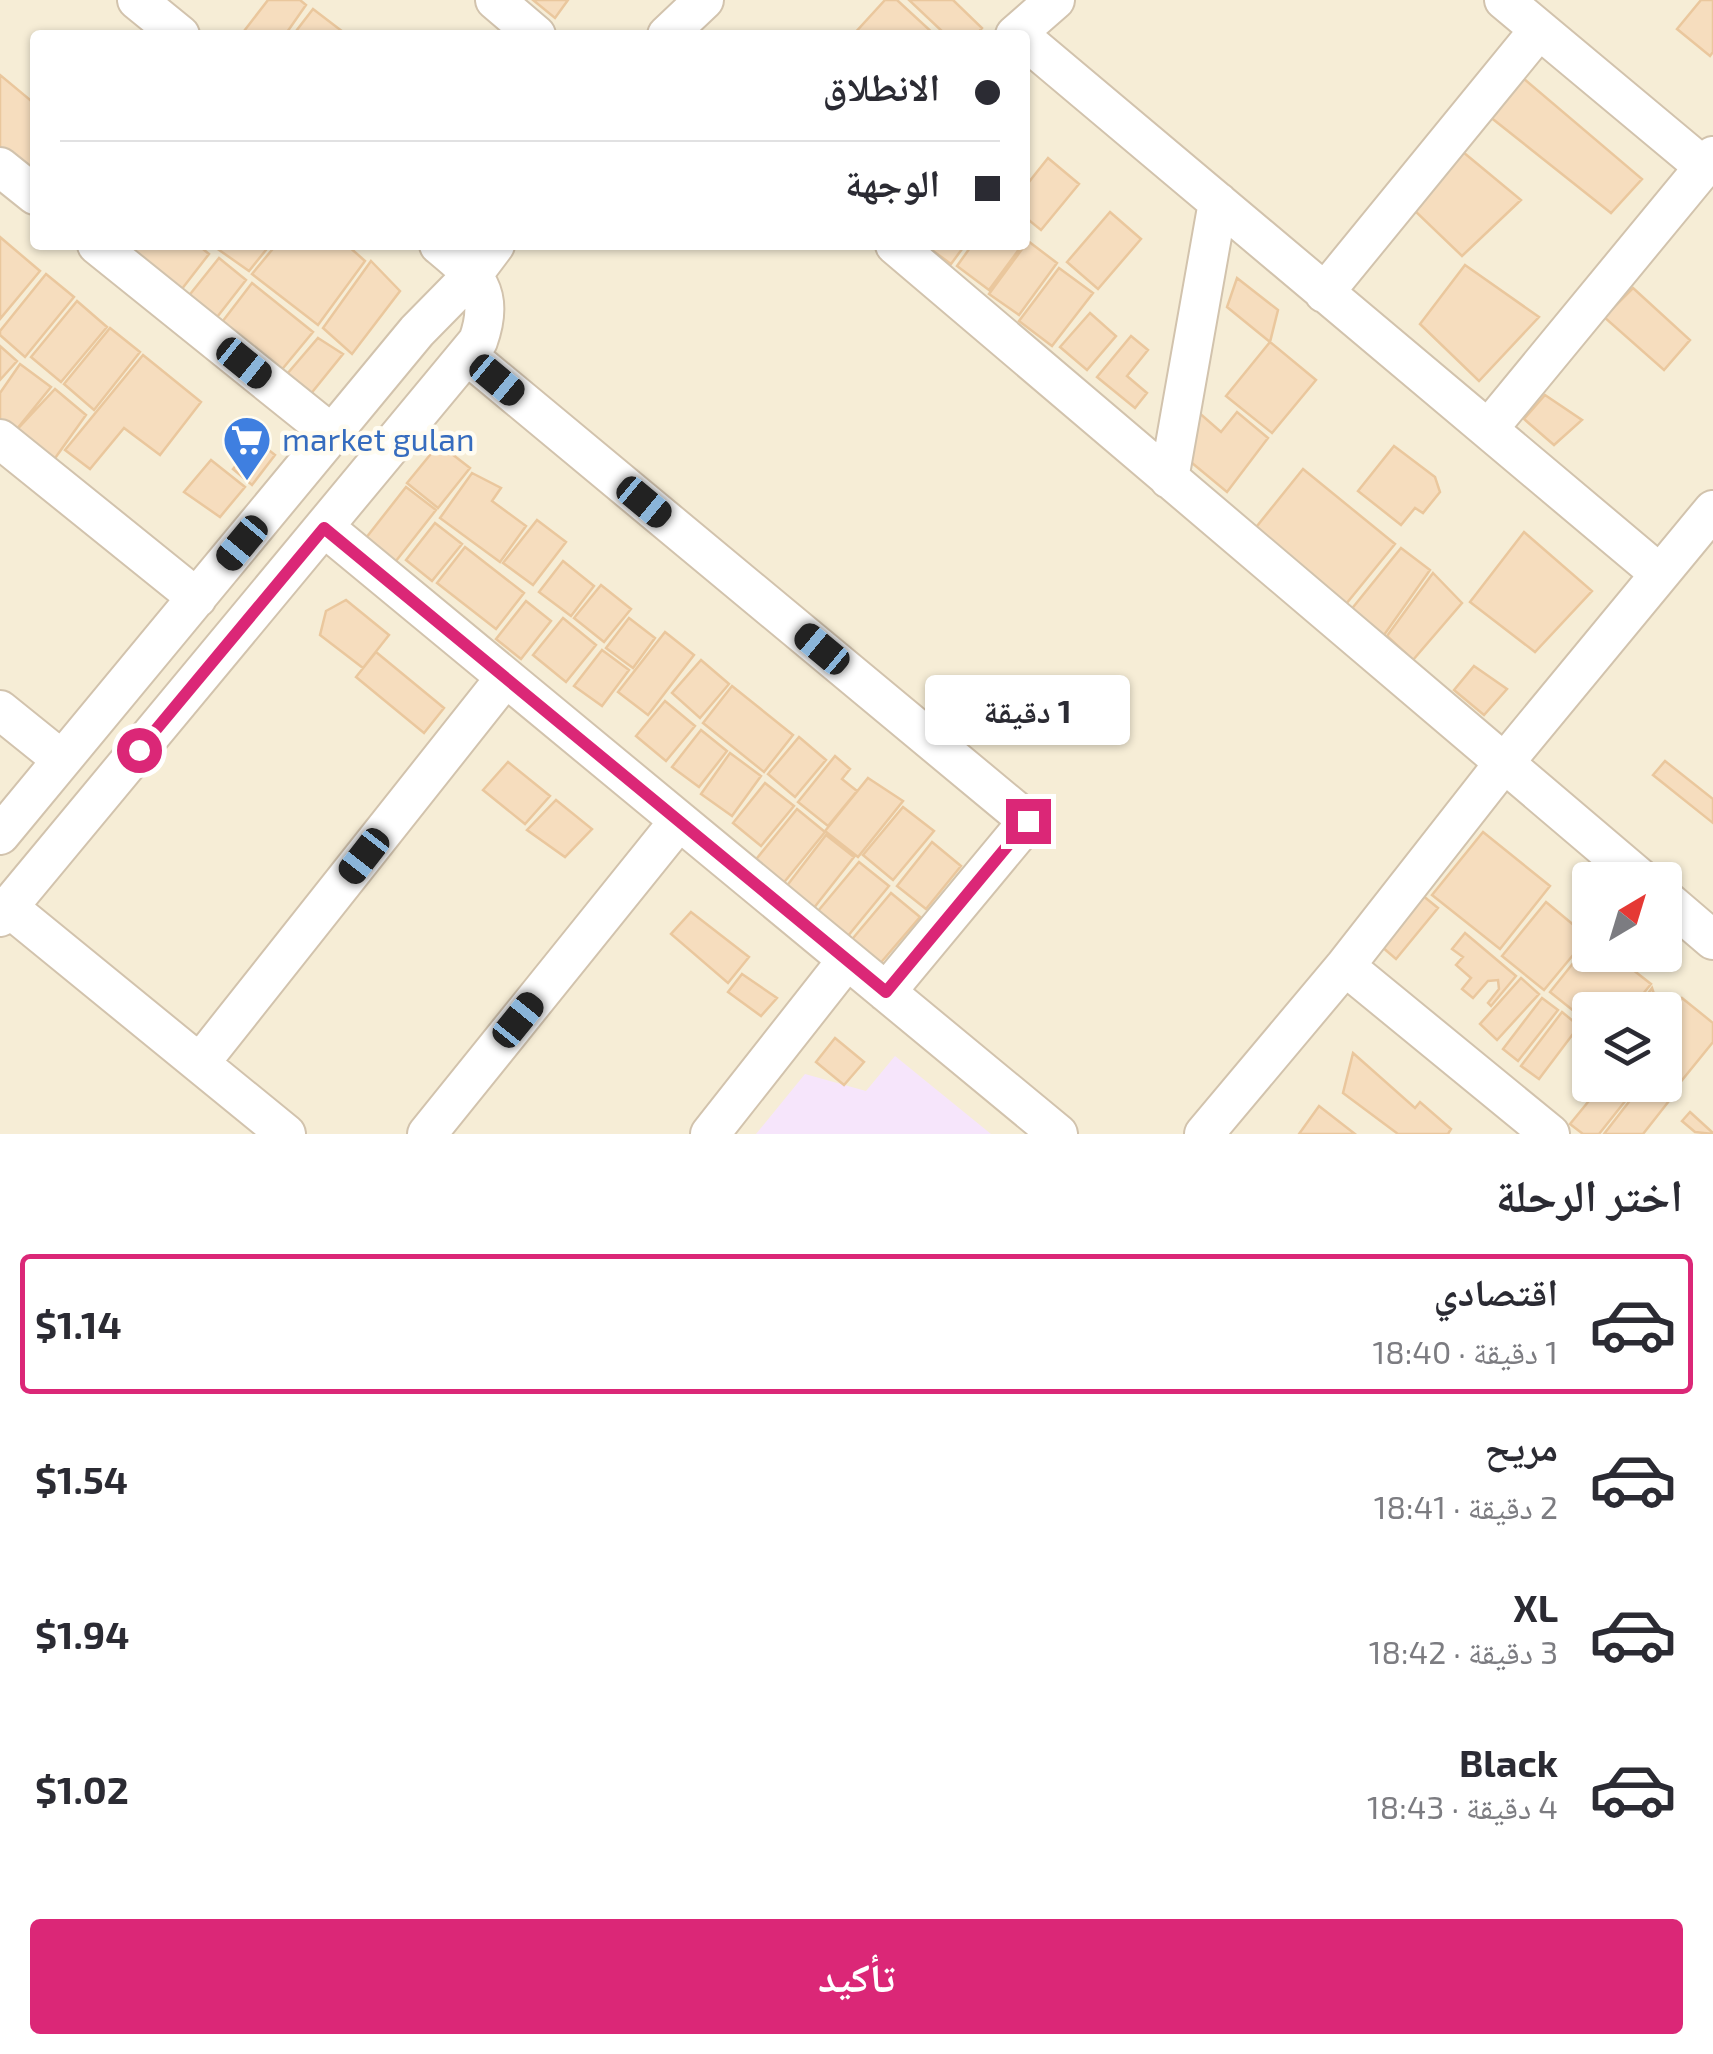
<!DOCTYPE html>
<html lang="ar">
<meta charset="utf-8">
<style>
:root{--surface:#fff;--page:#f2f2f3;--text:#2b2b33;--muted:#7c7c81;--line:#e1e1e2;--accent:#db2777}
body{margin:0;font-family:"Exo 2","Noto Naskh Arabic",sans-serif;background:var(--page);color:var(--text);direction:rtl;height:100vh;display:flex;flex-direction:column;font-size:38px;white-space:nowrap}
*{box-sizing:border-box;margin:0}
p{font-size:32px;color:var(--muted)}
.icon{flex:none;width:55px;height:55px;fill:none;stroke:currentColor;stroke-width:2;stroke-linecap:round;stroke-linejoin:round}
.map{position:relative;height:1134px;overflow:hidden;direction:ltr}
.drawer{display:flex;flex-direction:column;background:var(--surface);flex:1}
.drawer>*{flex:none}
.guide{position:absolute;left:30px;top:30px;width:1000px;height:220px;border-radius:10px;box-shadow:0 2px 8px #0004;direction:rtl;display:grid;align-content:center;height:220px;padding:0 30px;background:var(--surface)}
.needle{width:65px;rotate:38deg}
.buttons{position:absolute;left:1572px;top:862px;display:grid;gap:20px}
.buttons a{display:grid;place-items:center;width:110px;height:110px;border-radius:10px;background:var(--surface);box-shadow:0 2px 8px #0004;font-size:50px}
.end{position:absolute;width:45px;height:45px;margin:-22px;border:12px solid #db2777;background:#fff;box-shadow:0 0 0 5px #fff}
.from{border-radius:50%}
.bubble{position:absolute;height:70px;border-radius:10px;background:var(--surface);box-shadow:0 2px 8px #0004;font-size:32px;font-weight:700;line-height:70px;text-align:center;direction:rtl}
.car{position:absolute;width:30px;height:60px;margin:-30px -15px;border-radius:12px;box-shadow:0 0 8px 2px #0007;background:linear-gradient(#222 24%,#8ab4d8 0 40%,#222 0 76%,#8ab4d8 0 86%,#222 0)}
.guide b{display:flex;align-items:center;gap:35px;height:95px;font-size:38px}
.guide b+b{border-top:2px solid var(--line)}
.guide i{width:25px;height:25px;background:var(--text)}
ul{padding:0;list-style:none}
li{display:flex;align-items:center;gap:30px;height:140px;margin:0 20px 15px;padding:0 10px;border:5px solid transparent;border-radius:10px}
li div{flex:1}
li b{display:block;font-size:38px}
li em{font-style:normal;font-weight:700}
li.current{border-color:var(--accent)}
li>.icon{width:90px;height:90px;stroke-width:1.5}
h2{padding:0 30px;font-size:45px;line-height:120px}
.cta{display:flex;gap:20px;margin-top:auto;padding:20px 30px}
.cta a{flex:1;height:115px;border-radius:10px;background:var(--accent);color:#fff;font-size:40px;font-weight:700;line-height:115px;text-align:center}
.map>svg:first-child{display:block}
</style>
<div class="map">
<svg width="1713" height="1134" viewBox="0 0 1713 1134">
<rect width="100%" height="100%" fill="#fef9e9"/>
<path fill="#f6edd6" fill-rule="evenodd" d="M0 0H1713V1134H0ZM35 35H1025V245H35ZM1590 880H1665V955H1590ZM1590 1010H1665V1085H1590Z"/>
<path fill="#f6e5fb" d="M895 1056 991 1134H756L805 1074 866 1091Z"/>
<path fill="#f6ddbe" stroke="#eac79d" stroke-width="2.5" d="M268 0H300L306 5 285 35H241Z
M533 0H568L555 18Z
M885 0H897L935 35H853Z
M909 0H953L982 28 976 35H946Z
M1701 0H1713V52L1710 56 1677 29Z
M313 9 347 35H293Z
M0 75 35 104V178L0 150Z
M1523 78 1642 179 1611 213 1489 116Z
M1463 152 1521 200 1462 256 1415 211Z
M1048 158 1079 184 1041 230 1025 217V187Z
M1110 212 1141 239 1098 289 1067 262Z
M0 237 40 271 0 319Z
M1028 241 1057 263 1019 315 989 294Z
M122 245H198L209 254 178 294Z
M212 245H270L249 271Z
M276 245H347L365 261 318 325 252 274Z
M925 245H965L951 264Z
M972 245H1015L1020 248 989 290 957 266Z
M219 258 246 280 214 321 187 298Z
M371 261 400 291 352 354 323 328Z
M1465 265 1539 317 1479 381 1420 324Z
M1059 268 1093 293 1052 346 1019 321Z
M46 274 74 297 25 357 0 335V331Z
M1237 278 1278 310 1270 342 1227 307Z
M252 283 313 332 279 373 219 326Z
M1633 288 1690 340 1664 370 1604 317Z
M77 301 107 327 61 382 31 357Z
M1090 313 1116 336 1087 370 1060 347Z
M110 328 140 352 94 410 64 384Z
M1131 336 1148 350 1127 376 1147 393 1135 408 1097 377Z
M318 338 343 354 305 401 281 381Z
M1270 342 1316 380 1272 433 1226 396Z
M0 346 17 361 0 380Z
M143 355 201 402 160 455 124 428 90 469 65 450Z
M20 364 51 387 12 435 0 425V393Z
M55 389 86 415 53 461 12 435Z
M1545 395 1582 420 1554 445 1524 419Z
M1189 404 1221 432 1237 412 1268 438 1227 492 1180 453Z
M256 440 275 455 252 485 233 469Z
M439 444 470 468 438 508 407 483Z
M1394 446 1435 477 1440 492 1423 513 1415 508 1401 525 1358 491Z
M211 460 245 487 220 517 184 492Z
M1303 469 1395 544 1346 604 1253 531Z
M472 473 501 488 492 501 526 526 500 562 440 518Z
M406 487 436 510 392 566 362 543Z
M537 520 566 542 533 585 503 563Z
M435 523 462 544 432 581 406 560Z
M1524 532 1592 591 1535 652 1470 602Z
M465 547 524 593 496 629 437 583Z
M1401 548 1430 570 1384 635 1350 611Z
M563 561 594 586 571 616 539 592Z
M1433 573 1462 603 1413 660 1387 636Z
M601 585 631 609 604 642 574 618Z
M346 600 389 635 363 668 320 635 326 611Z
M526 601 551 621 521 659 496 639Z
M563 618 596 645 566 682 533 655Z
M629 618 655 638 633 668 606 648Z
M665 632 694 655 648 715 618 692Z
M602 650 629 670 602 706 574 686Z
M376 652 444 708 424 733 356 677Z
M701 660 729 684 700 718 672 693Z
M1474 666 1507 689 1484 715 1454 690Z
M732 686 793 735 764 772 703 723Z
M665 701 695 726 666 761 636 736Z
M701 730 727 751 699 787 672 767Z
M799 737 826 760 795 797 768 774Z
M730 753 761 776 732 816 701 794Z
M835 756 850 769 842 779 857 791 828 826 798 802Z
M1665 761 1713 799V823L1653 775Z
M508 762 550 796 525 824 483 790Z
M868 778 903 801 858 857 825 831Z
M765 783 794 806 761 846 733 823Z
M556 800 592 829 565 857 527 830Z
M903 807 934 831 893 880 863 855Z
M797 809 825 832 777 891 749 868Z
M1483 832 1550 886 1500 949 1432 895Z
M826 835 854 857 806 918 779 896Z
M932 842 961 866 926 909 897 886Z
M859 862 889 886 843 942 813 917Z
M891 893 920 917 871 974 843 950Z
M1422 895 1438 908 1396 959 1381 946Z
M1546 902 1588 937 1544 990 1502 956Z
M691 912 749 957 728 983 671 934Z
M1465 933 1516 976 1491 1006 1488 1003 1499 989 1498 980 1488 981 1473 998 1462 989 1471 978 1456 965 1463 957 1452 949Z
M1590 942V955H1614L1651 984 1630 1010H1590V1024L1550 992Z
M742 974 777 998 761 1016 728 992Z
M1521 978 1539 994 1497 1040 1480 1024Z
M1652 988 1657 1003 1664 1010H1636Z
M1542 998 1558 1010 1518 1061 1503 1049Z
M1682 998 1713 1023V1042L1670 1095 1658 1085H1665V1018Z
M1562 1012 1579 1026 1539 1079 1521 1066Z
M835 1038 864 1062 844 1085 816 1062Z
M1353 1053 1415 1108 1420 1102 1451 1129 1448 1134H1398L1343 1093Z
M1602 1085H1638L1599 1134H1583L1570 1124Z
M1642 1085H1649L1669 1101 1643 1134H1604Z
M1319 1106 1355 1134H1299Z
M1690 1112 1713 1133V1134L1695 1132 1682 1121Z"/>
<g fill="none" stroke-linecap="round" stroke-linejoin="round">
<g stroke="#d2c3ad" stroke-width="42">
<path id="minor" d="M137 0 180 35
M495 0 536 35
M1504 0 1704 167
M667 35 704 0
M1015 35 1055 0
M1025 40 1660 574
M0 167 35 195
M97 245 332 434
M895 245 1642 880
M1324 293 1538 31
M467 355 1028 821 886 992
M1489 428 1713 156
M0 439 197 598
M1169 479 1218 202
M324 527 1058 1134
M0 710 62 760
M0 835 417 331 474 273 495 245
M1665 899 1713 940
M8 907 286 1134
M0 917 478 341C496 291 475 275 439 245
M1345 966 1550 1134
M200 1063 505 678
M427 1134 679 821
M710 1134 847 960
M1204 1134 1345 966 1504 763 1713 510"/>
</g>
<use href="#minor" stroke="#fff" stroke-width="38"/>
</g>
<g fill="none" stroke-linecap="round" stroke-linejoin="round">
<path stroke="#db2777" stroke-width="12" d="M139 750 324 528 886 992 1028 821"/>
</g>
<defs>
<g id="supermarket-pin" transform="scale(2.5)"><path d="M0 17L-7.5 6A9.5 9.5 0 1 1 7.5 6Z" fill="#3f7fe0" stroke="#fffcf1"/><path d="M-6-5.5h2.5l.6 2H6L4.5 2H-2.5L-4.4-4H-6ZM-1.5 3.2a1.3 1.3 0 1 0 .1 0ZM3 3.2a1.3 1.3 0 1 0 .1 0Z" fill="#fff"/></g>
</defs>
<g fill-rule="evenodd">
<use href="#supermarket-pin" x="247" y="440"/>
</g>
<g text-anchor="middle" stroke-width="9" stroke-linejoin="round" paint-order="stroke">
<g font-size="32" fill="#366cbe" stroke="#fffcf1" text-anchor="start">
<text x="282" y="451">market gulan</text>
</g>
</g>
</svg>
<div class="buttons">
<a><svg class="needle" viewBox="-14 -14 28 28"><path d="M0-13l5 13h-10z" fill="#e53935"/><path d="M0 13l5-13h-10z" fill="#7c7c81"/></svg></a>
<a><svg class="icon" aria-label="layers" viewBox="0 0 24 24"><path d="M12 4l9 5-9 5-9-5zM3 14l9 5 9-5"/></svg></a>
</div>
<i class="end from" style="left:139px;top:750px"></i>
<i class="end" style="left:1028px;top:821px"></i>
<div class="bubble" style="left:925px;top:675px;width:205px">1 دقيقة</div>
<i class="car" style="left:244px;top:363px;rotate:129deg"></i>
<i class="car" style="left:497px;top:380px;rotate:130deg"></i>
<i class="car" style="left:644px;top:502px;rotate:130deg"></i>
<i class="car" style="left:242px;top:543px;rotate:220deg"></i>
<i class="car" style="left:822px;top:649px;rotate:310deg"></i>
<i class="car" style="left:364px;top:856px;rotate:218deg"></i>
<i class="car" style="left:518px;top:1020px;rotate:39deg"></i>
<div class="guide">
<b><i class="from"></i>الانطلاق</b>
<b><i></i>الوجهة</b>
</div>
</div>
<section class="drawer">
<h2>اختر الرحلة</h2>
<ul>
<li class="current"><svg class="icon" aria-label="car" viewBox="0 0 24 24"><path d="M5 17H2v-5l4-1 3-4h7l3 4 3 1v5h-3M9 17h6M6 11h13"/><circle cx="7" cy="17" r="2"/><circle cx="17" cy="17" r="2"/></svg><div><b>اقتصادي</b><p>1 دقيقة · 18:40</p></div><em>$1.14</em></li>
<li><svg class="icon" aria-label="car" viewBox="0 0 24 24"><path d="M5 17H2v-5l4-1 3-4h7l3 4 3 1v5h-3M9 17h6M6 11h13"/><circle cx="7" cy="17" r="2"/><circle cx="17" cy="17" r="2"/></svg><div><b>مريح</b><p>2 دقيقة · 18:41</p></div><em>$1.54</em></li>
<li><svg class="icon" aria-label="car" viewBox="0 0 24 24"><path d="M5 17H2v-5l4-1 3-4h7l3 4 3 1v5h-3M9 17h6M6 11h13"/><circle cx="7" cy="17" r="2"/><circle cx="17" cy="17" r="2"/></svg><div><b>XL</b><p>3 دقيقة · 18:42</p></div><em>$1.94</em></li>
<li><svg class="icon" aria-label="car" viewBox="0 0 24 24"><path d="M5 17H2v-5l4-1 3-4h7l3 4 3 1v5h-3M9 17h6M6 11h13"/><circle cx="7" cy="17" r="2"/><circle cx="17" cy="17" r="2"/></svg><div><b>Black</b><p>4 دقيقة · 18:43</p></div><em>$1.02</em></li>
</ul>
<div class="cta"><a>تأكيد</a></div>
</section>
